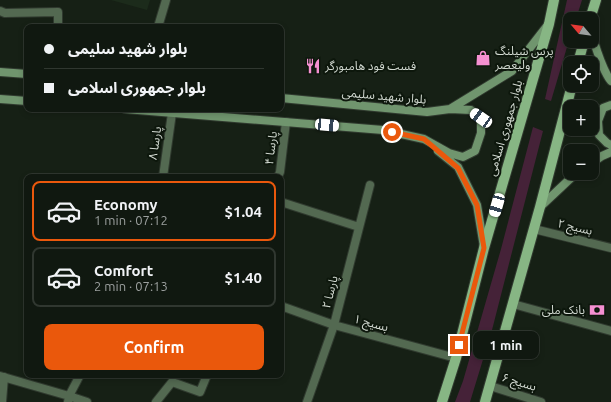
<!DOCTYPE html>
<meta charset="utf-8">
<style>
:root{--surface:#101810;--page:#1e251e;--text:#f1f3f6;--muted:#9ca09f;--line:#303730;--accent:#ea580c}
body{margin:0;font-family:Ubuntu,"Noto Sans Arabic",sans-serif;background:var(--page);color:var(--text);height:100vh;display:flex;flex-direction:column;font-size:15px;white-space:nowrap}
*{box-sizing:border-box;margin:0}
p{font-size:13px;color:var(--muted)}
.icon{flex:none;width:22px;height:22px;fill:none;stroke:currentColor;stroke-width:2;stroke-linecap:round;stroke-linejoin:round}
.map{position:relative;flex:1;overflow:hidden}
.panel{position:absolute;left:24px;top:174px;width:260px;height:204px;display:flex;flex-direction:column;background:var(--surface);border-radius:8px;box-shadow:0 2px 6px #0003,0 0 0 1px var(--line)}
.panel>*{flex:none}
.guide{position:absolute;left:24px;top:24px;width:260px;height:88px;border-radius:8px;box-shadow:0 2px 6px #0003,0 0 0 1px var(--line);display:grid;align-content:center;height:88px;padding:0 20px;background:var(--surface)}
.needle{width:26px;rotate:299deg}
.controls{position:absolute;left:563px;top:12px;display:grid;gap:8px}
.controls a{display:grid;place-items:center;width:36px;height:36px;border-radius:8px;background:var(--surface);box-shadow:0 2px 6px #0003,0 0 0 1px var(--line);font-size:20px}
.end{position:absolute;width:18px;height:18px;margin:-9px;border:5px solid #ea580c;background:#fff;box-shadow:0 0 0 2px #fff}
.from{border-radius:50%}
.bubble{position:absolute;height:28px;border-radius:8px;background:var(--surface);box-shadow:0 2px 6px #0003,0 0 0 1px var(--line);font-size:13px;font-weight:700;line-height:28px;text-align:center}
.car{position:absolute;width:12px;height:24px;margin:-12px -6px;border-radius:5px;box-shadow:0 0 3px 1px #0007;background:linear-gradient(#fff 24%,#345 0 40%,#fff 0 76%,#345 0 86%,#fff 0)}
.guide b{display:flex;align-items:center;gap:14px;height:38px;font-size:15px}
.guide b+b{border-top:1px solid var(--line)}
.guide i{width:10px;height:10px;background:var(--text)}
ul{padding:7px 0 0;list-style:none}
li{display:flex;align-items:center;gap:12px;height:60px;margin:0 8px 6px;padding:0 12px;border:2px solid var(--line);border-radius:8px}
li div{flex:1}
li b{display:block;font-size:15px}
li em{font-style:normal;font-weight:700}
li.current{border-color:var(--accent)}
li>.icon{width:36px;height:36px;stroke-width:1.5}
.button{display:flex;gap:8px;margin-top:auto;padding:8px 20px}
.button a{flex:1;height:46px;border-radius:8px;background:var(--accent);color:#fff;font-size:16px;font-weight:700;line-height:46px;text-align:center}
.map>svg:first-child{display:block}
</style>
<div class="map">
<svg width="611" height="402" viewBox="0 0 611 402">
<rect width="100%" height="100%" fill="#162015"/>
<path fill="#1c2b1b" d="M111 0H150L147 10Z"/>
<path fill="#452238" d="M567 0H582L576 19H570V37L551 101 545 99Z
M533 127 543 131 492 330 470 402H455L463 381 501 249Z"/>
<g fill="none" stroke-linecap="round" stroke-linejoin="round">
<g stroke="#303a2f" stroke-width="10">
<path id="street" d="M0 11 5 13 58 12V27
M158 27 166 0
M163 177 172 113
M278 177 280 172 286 122
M281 202 359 227
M534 229 611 248
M513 304 611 331
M281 306 334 325 456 358
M0 376 69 396 87 402
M490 386 541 402
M2 402 4 377
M68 402 69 396 80 375
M156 402 172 382 200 392 207 375
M307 402 334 325 370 185"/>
</g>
<g stroke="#303a2f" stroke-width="10">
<path id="secondary" d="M592 35C596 48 602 70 611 81
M0 72 27 74
M281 98 427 112 450 109 512 71 547 26
M0 99 27 101
M611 105 603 108 598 121 599 135 607 143 611 145
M125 109 383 130 424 139 449 153 463 157 475 151 481 133V118L471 110 450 109
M438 151 458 167 477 205 484 247
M592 163 602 156 611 152
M540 207 572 177 578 173"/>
</g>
<g stroke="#303a2f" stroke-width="12">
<path id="primary" d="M590 19 596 0
M578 63 584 41
M442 402 456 358 484 248 549 24 554 0
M485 402 540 207 572 85"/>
</g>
<use href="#street" stroke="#536951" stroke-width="8"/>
<use href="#secondary" stroke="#70956e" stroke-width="8"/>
<use href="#primary" stroke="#87b684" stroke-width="10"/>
</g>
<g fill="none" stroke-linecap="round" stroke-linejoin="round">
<path stroke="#ea580c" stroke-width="5" d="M392 132 424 139 458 168 477 205 484 248 459 345"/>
</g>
<defs>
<g id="shop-bare" transform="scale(1.2)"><path d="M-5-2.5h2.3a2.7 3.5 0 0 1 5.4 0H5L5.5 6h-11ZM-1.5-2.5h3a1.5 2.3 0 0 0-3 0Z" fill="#f590d1" stroke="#0d170c" stroke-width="2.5" paint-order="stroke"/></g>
<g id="restaurant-bare" transform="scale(1.2)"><path d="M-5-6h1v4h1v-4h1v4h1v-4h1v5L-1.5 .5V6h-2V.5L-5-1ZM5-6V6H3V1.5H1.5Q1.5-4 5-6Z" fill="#f590d1" stroke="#0d170c" stroke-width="2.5" paint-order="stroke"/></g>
<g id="bank-bare" transform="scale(1.2)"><path d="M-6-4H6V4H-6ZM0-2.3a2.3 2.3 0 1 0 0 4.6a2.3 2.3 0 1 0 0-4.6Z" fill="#f590d1" stroke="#0d170c" stroke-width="2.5" paint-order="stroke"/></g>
</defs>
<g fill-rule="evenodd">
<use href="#shop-bare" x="483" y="58"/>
<use href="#restaurant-bare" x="313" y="66"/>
<use href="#bank-bare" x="597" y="310"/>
</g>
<g text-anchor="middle" stroke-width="4" stroke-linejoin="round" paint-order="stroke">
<g font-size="12" fill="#d1d8d0" stroke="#0d170c" text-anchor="start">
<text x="495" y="55">پرس شیلنگ<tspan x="495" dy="14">ولیعصر</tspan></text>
<text x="325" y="70">فست فود هامبورگر</text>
<text x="585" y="314" text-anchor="end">بانک ملی</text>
</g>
<g font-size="12" fill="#d1d8d0" stroke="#0d170c">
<text transform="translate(384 96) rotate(5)" y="4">بلوار شهید سلیمی</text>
<text transform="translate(505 128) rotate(-74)" y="4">بلوار جمهوری اسلامی</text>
<text transform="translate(155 143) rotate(-82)" y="4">پارسا ۸</text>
<text transform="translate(271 148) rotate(-83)" y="4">پارسا ۴</text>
<text transform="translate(575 227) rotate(13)" y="4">بسیج ۲</text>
<text transform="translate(330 292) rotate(-76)" y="4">پارسا ۲</text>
<text transform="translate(371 323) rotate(15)" y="4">بسیج ۱</text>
<text transform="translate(519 382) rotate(17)" y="4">بسیج ۶</text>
</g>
</g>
</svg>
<div class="controls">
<a><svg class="needle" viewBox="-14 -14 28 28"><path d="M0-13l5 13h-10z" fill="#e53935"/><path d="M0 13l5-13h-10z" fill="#9ca09f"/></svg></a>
<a><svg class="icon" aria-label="locate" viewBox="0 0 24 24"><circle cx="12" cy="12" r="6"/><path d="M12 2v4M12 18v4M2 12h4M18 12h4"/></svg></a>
<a>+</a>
<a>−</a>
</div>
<i class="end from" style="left:392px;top:132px"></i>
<i class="end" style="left:459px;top:345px"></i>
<div class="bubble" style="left:473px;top:331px;width:66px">1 min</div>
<i class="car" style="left:481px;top:118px;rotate:305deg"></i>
<i class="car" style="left:327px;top:125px;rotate:95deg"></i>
<i class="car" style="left:497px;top:205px;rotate:196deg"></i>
<div class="guide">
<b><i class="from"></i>بلوار شهید سلیمی</b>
<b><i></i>بلوار جمهوری اسلامی</b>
</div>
<section class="panel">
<ul>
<li class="current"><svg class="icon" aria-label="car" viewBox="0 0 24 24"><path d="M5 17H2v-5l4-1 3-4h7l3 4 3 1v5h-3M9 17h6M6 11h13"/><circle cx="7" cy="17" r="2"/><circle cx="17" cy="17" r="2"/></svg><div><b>Economy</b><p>1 min · 07:12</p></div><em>$1.04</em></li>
<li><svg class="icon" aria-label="car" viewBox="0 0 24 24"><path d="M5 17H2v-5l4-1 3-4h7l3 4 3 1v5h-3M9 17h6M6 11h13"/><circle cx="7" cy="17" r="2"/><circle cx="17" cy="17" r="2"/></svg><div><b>Comfort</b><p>2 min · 07:13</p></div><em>$1.40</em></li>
</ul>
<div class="button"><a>Confirm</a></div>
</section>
</div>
